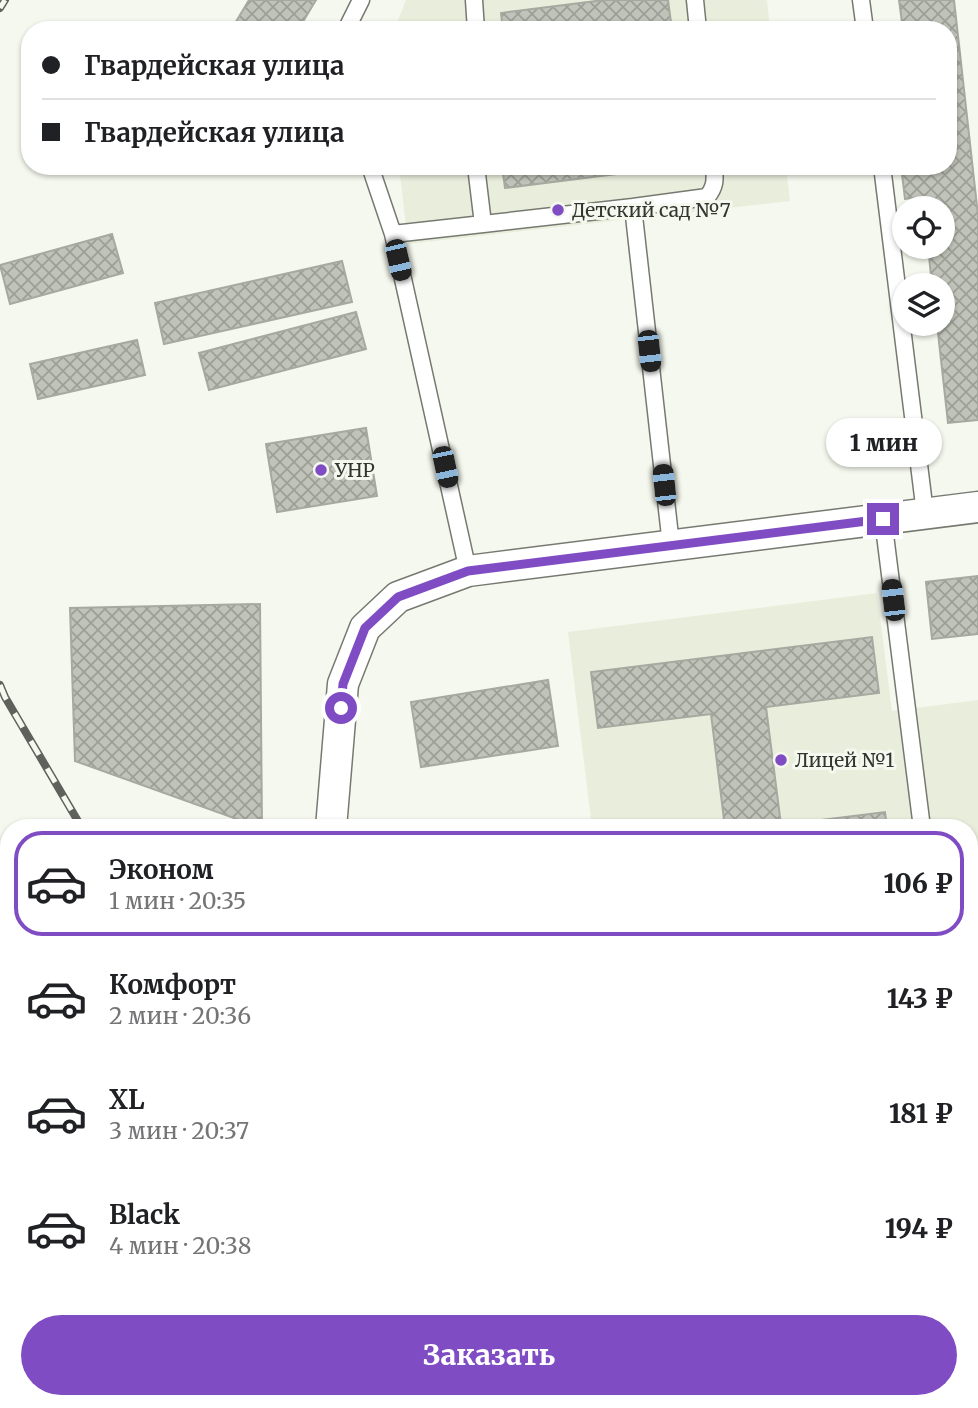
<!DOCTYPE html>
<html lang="ru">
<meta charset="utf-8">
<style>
:root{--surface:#fff;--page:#f6f6f6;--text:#202124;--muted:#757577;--line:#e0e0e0;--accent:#7f4cc4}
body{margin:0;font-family:Merriweather,serif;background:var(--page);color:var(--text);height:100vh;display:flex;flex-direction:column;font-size:26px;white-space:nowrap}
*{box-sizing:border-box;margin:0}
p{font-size:23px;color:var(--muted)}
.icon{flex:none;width:38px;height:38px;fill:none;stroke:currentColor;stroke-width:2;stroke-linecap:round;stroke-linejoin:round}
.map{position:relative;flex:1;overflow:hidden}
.sheet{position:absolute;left:0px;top:819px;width:978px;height:590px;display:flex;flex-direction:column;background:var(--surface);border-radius:28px 28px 0 0;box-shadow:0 2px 5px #0004}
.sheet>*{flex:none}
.banner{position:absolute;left:21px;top:21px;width:936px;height:154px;border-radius:28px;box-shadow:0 2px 5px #0004;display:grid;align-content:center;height:154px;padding:0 21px;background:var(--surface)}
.fabs{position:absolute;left:892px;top:196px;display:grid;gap:14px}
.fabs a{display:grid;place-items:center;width:63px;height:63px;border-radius:50%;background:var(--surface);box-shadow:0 2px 5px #0004;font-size:35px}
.end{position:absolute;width:32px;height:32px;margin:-16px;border:9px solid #7f4cc4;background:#fff;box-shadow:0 0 0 4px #fff}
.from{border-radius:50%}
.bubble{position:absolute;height:49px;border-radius:24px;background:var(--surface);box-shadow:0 2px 5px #0004;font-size:23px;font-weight:800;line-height:49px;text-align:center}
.car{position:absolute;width:21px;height:42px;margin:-21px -10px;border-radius:9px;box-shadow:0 0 5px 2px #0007;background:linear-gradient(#222 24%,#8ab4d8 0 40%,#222 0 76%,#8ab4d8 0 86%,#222 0)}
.banner b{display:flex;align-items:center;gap:24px;height:66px;font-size:26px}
.banner b+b{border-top:2px solid var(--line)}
.banner i{width:18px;height:18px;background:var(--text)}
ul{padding:12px 0 0;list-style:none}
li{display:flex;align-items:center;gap:21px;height:105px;margin:0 14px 10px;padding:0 7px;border:4px solid transparent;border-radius:28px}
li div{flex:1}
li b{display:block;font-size:26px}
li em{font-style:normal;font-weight:800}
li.current{border-color:var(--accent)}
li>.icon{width:63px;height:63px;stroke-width:1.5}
.action{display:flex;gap:14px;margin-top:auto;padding:14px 21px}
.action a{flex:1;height:80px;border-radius:42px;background:var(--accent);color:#fff;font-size:28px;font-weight:800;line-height:80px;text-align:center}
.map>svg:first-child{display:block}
</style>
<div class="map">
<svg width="978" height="1408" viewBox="0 0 978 1408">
<defs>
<pattern id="forest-firs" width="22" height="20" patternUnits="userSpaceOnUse" patternTransform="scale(1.75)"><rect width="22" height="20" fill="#cfe395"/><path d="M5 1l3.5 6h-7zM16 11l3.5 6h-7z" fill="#b2c381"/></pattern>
<pattern id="building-cross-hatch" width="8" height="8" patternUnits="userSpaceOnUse" patternTransform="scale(1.75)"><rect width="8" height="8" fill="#c0c3b9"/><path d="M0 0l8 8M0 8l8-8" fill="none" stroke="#9d9f97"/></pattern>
</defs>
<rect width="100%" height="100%" fill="#f5f8ee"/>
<path fill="#e9eedc" d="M406 0H767L770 30H394Z
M399 166H786L790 201 408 244Z
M877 593 892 711 978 700V950L970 951V828H592L568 632Z"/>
<path fill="url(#forest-firs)" d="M179 1400H409L416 1408H178Z
M757 1400H908L911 1408H839L838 1406 832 1408H757Z"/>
<path fill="url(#building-cross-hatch)" stroke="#a6a9a0" stroke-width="2" d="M249 0H316L298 30H231Z
M604 0H668L672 30H503L501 13Z
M899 0H954L978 215V420L948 423 937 324H943V285H932L928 247H943V208H924L922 197 905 199 901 166H948V30H903Z
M502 166H680L505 188Z
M112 234 123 273 10 304 0 265Z
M342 261 352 302 164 344 155 303Z
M356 312 366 349 209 390 199 353Z
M137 340 145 375 38 399 30 364Z
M366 428 377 496 277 512 266 444Z
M978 576V634L932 639 926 582Z
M260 604 262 828 75 761 70 608Z
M872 637 879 693 766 707 781 825 885 812 887 828H725L711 714 598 728 591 672Z
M548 680 558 746 421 767 411 702Z
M978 998V1041L970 1042V999Z
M0 1146 9 1151V1206L0 1221Z
M978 1240V1408H958L957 1400H970V1241Z"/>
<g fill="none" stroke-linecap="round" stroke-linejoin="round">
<g stroke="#767970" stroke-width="19">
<path id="lane" d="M474 0 476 30
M695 0 698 30
M861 0 865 30
M346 30 361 0
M370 166 393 234 468 571
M476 166 483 224 633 207
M882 166 925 513
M393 234 483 224
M883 519 922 828
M671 545 633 207 707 197C716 186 715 179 714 166
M970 1067 978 1066
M599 1400 604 1408"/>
</g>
<g stroke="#767970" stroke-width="33">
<path id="street" d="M331 828 343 684 365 628 398 597 468 571 978 507
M970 1092 978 1150
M0 1112 9 1110"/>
</g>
<use href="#lane" stroke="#fff" stroke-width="16"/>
<use href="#street" stroke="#fff" stroke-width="30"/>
<g stroke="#60615c" stroke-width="8">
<path id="rail" d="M0 8 5 0
M0 685 5 697 82 828
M431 1400 437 1408"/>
</g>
<use href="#rail" stroke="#f5f8ee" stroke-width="5" stroke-dasharray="16" stroke-linecap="butt"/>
</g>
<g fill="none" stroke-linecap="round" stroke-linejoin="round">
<path stroke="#7f4cc4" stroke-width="9" d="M341 708 343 684 365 628 398 597 468 571 883 519"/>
</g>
<g fill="#7f4cc4" stroke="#f5f8ee" stroke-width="2.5">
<circle cx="558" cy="210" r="7"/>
<circle cx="321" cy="470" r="7"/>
<circle cx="781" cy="760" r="7"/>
</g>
<g text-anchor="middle" stroke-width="6" stroke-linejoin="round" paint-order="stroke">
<g font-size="19" fill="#343531" stroke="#f5f8ee" text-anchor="start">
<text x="572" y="217">Детский сад №7</text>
<text x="335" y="477">УНР</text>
<text x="795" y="767">Лицей №1</text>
</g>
</g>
</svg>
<div class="fabs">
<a><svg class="icon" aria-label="locate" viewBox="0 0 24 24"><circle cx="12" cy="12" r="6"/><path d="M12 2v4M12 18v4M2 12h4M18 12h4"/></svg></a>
<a><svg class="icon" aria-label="layers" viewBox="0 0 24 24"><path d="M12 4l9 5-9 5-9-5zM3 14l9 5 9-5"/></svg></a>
</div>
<i class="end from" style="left:341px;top:708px"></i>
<i class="end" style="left:883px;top:519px"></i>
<div class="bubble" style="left:826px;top:418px;width:116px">1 мин</div>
<i class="car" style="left:398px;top:260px;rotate:167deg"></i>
<i class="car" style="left:649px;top:351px;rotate:174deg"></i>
<i class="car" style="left:445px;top:467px;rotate:168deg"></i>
<i class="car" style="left:664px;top:485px;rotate:354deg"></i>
<i class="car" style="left:893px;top:600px;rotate:353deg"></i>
<div class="banner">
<b><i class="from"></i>Гвардейская улица</b>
<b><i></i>Гвардейская улица</b>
</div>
<section class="sheet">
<ul>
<li class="current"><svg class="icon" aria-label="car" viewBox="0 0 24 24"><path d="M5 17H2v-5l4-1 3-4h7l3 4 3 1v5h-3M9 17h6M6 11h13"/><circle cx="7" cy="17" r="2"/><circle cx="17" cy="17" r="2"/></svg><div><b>Эконом</b><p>1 мин · 20:35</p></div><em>106 ₽</em></li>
<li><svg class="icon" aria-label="car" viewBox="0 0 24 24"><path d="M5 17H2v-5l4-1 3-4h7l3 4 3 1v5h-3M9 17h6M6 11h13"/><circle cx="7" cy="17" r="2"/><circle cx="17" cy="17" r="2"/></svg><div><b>Комфорт</b><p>2 мин · 20:36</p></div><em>143 ₽</em></li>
<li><svg class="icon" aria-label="car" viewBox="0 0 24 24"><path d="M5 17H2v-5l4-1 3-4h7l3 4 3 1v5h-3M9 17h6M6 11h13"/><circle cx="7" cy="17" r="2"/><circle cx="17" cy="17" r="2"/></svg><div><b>XL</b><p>3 мин · 20:37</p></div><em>181 ₽</em></li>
<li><svg class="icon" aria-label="car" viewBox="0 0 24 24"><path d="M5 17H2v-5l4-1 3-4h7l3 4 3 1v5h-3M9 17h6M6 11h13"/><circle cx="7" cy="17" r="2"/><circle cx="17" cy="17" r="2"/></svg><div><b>Black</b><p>4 мин · 20:38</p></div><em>194 ₽</em></li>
</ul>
<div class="action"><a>Заказать</a></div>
</section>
</div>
